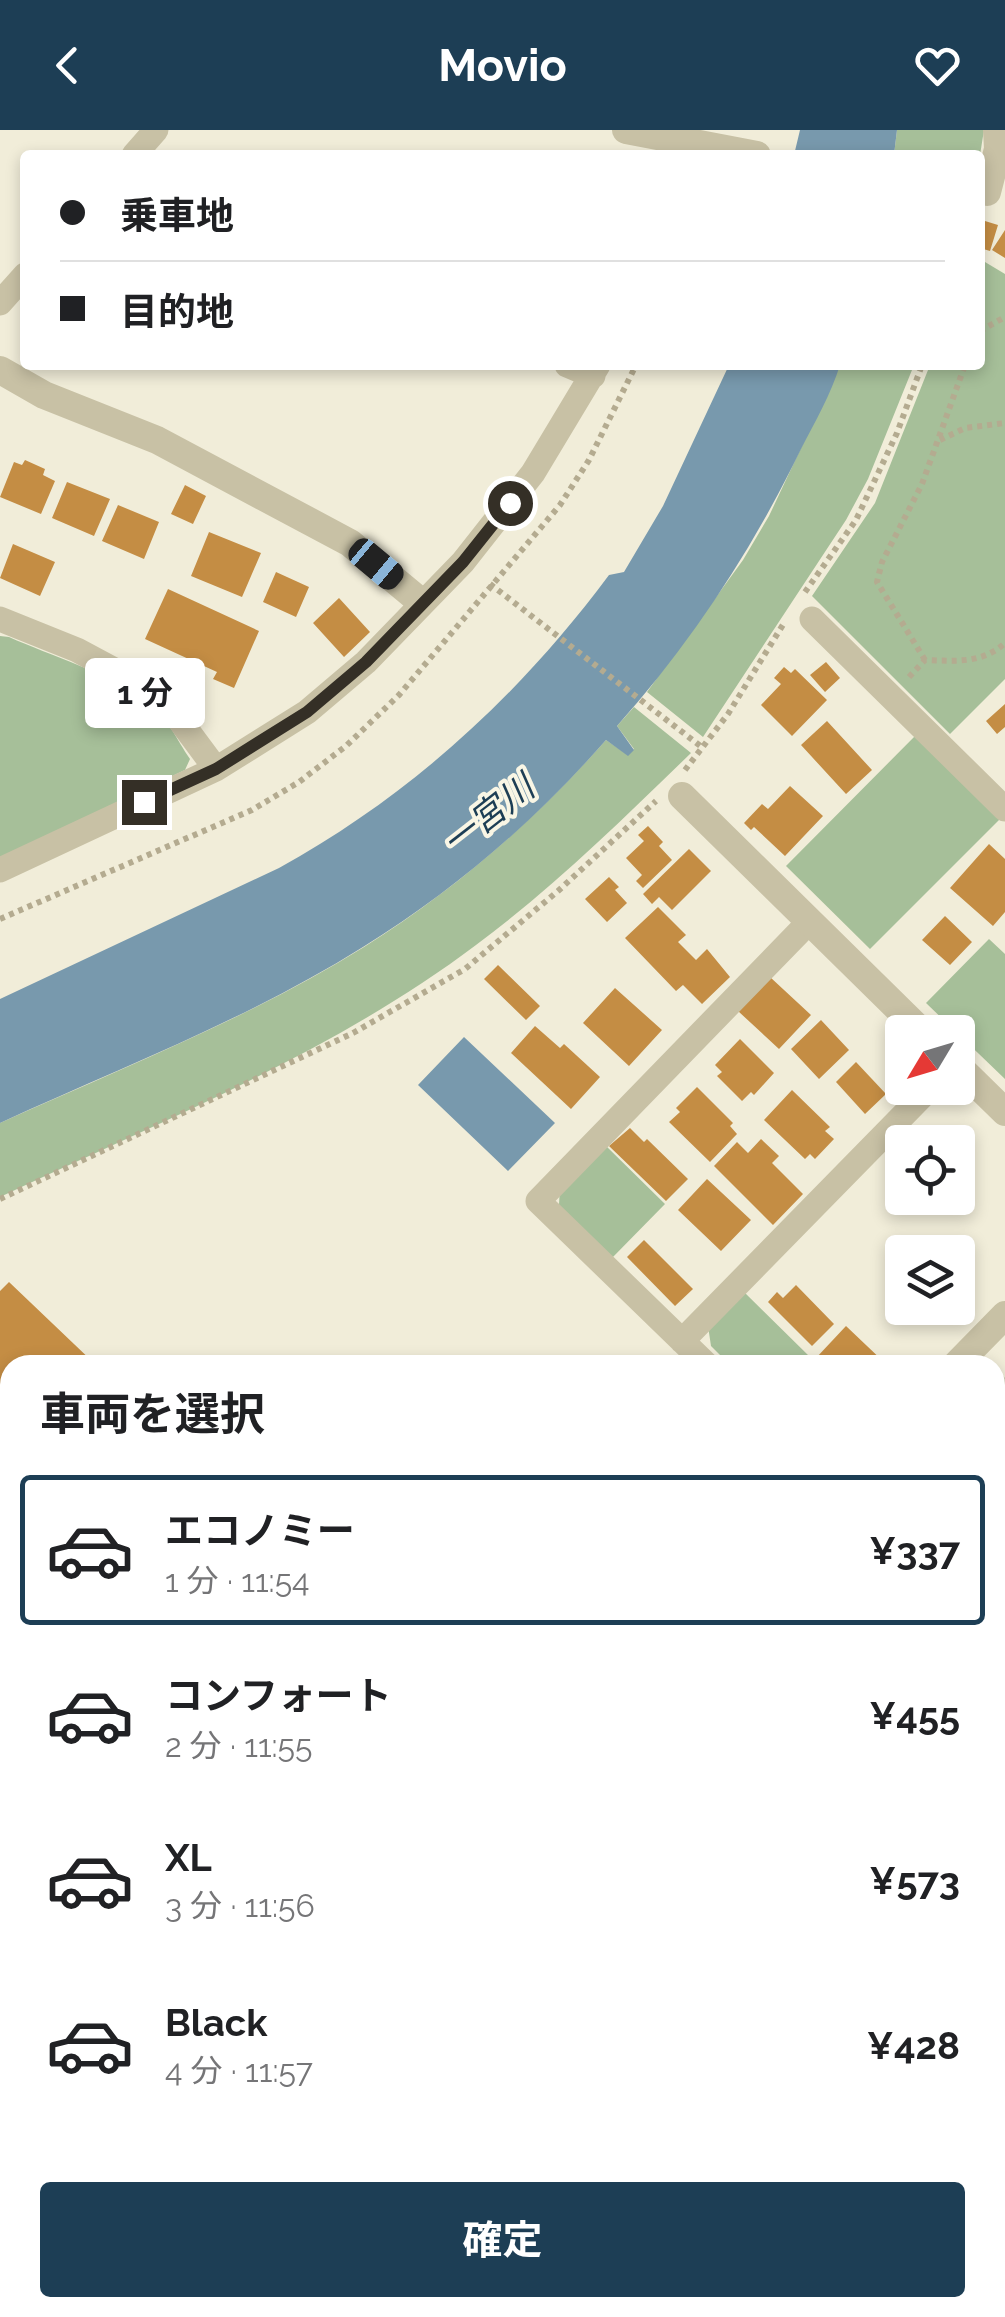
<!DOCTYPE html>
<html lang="ja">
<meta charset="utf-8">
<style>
:root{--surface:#fff;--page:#f2f2f2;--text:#202124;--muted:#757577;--line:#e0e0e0;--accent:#1d3e55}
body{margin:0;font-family:Raleway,"Noto Sans JP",sans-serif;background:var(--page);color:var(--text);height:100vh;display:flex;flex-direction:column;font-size:38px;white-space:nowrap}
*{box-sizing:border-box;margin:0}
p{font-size:32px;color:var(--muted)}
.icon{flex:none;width:55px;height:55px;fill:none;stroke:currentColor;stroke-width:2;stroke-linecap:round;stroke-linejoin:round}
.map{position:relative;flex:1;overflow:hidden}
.drawer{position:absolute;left:0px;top:1225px;width:1005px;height:962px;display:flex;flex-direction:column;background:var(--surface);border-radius:30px 30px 0 0;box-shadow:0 5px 15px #0003}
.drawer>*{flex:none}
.hud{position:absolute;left:20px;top:20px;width:965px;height:220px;border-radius:10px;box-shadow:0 5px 15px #0003;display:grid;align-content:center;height:220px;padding:0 40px;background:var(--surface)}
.needle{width:65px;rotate:232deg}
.controls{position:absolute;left:885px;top:885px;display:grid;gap:20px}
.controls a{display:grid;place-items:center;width:90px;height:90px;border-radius:10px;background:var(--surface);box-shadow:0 5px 15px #0003;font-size:50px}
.end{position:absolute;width:45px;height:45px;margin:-22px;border:12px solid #342f26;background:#fff;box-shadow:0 0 0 5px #fff}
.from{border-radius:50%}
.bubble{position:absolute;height:70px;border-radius:10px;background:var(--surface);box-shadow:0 5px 15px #0003;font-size:32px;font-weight:700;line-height:70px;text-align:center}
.car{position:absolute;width:30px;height:60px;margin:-30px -15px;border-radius:12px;box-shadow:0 0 8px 2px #0007;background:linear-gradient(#222 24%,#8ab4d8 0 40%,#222 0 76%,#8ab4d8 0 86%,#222 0)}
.hud b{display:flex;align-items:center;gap:35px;height:95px;font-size:38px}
.hud b+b{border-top:2px solid var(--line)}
.hud i{width:25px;height:25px;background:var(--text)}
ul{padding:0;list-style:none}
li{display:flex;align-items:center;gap:30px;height:150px;margin:0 20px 15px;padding:0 20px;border:5px solid transparent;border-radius:10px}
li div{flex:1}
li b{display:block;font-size:38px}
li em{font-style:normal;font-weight:700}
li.selected{border-color:var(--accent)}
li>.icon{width:90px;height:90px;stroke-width:1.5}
h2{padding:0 40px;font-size:45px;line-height:120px}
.button{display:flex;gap:20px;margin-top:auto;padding:20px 40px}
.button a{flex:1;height:115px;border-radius:10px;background:var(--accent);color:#fff;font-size:40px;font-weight:700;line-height:115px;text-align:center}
header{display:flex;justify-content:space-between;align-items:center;height:130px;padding:0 40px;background:var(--accent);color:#fff;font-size:45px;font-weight:700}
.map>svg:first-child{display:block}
</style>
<header><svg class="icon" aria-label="back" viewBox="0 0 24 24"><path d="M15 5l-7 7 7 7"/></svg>Movio<svg class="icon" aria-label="heart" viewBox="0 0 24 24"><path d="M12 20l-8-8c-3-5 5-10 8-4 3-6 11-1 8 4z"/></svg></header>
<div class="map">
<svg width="1005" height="2187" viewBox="0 0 1005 2187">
<rect width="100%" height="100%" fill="#f1edd9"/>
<path fill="#a6bf99" d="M897 0H984L980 25H894Z
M980 129 1005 144V549L950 604 812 466 875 373 930 235H980Z
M840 235H914L868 349 846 390 703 607 647 562 743 430 769 386Z
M0 506 9 507C49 525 113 545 147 571 166 585 177 610 190 629L185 640 0 728Z
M634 577 691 623C623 689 553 758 476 815 333 923 161 991 0 1067V993C122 938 250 888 364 817 455 760 535 690 606 610L628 625 634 619 617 596Z
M917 604 1000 689 870 819 786 736Z
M989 809 1005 824V949L926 873Z
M603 1013 665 1074 612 1128 559 1075 560 1056Z
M743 1161 809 1226 800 1235H730L711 1216 708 1196Z
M995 1262 1005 1272V1398L995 1389Z"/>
<path fill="#7899ad" d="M800 0H897L894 25H794Z
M729 235H840C831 264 815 292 801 319 752 420 692 512 617 596L634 620 628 626 606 610C535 691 455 760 363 817 250 888 122 937 0 993V869L279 738C411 665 519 566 609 445L624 442 663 376Z
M464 907 555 993 508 1041 418 955Z"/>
<path fill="#c48d44" d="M985 91 998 95 990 121 980 118Z
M1005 100V128L992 120Z
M25 330 45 339 43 345 55 351 41 384 0 367 14 332 22 335Z
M67 352 110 369 94 406 52 388Z
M185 355 206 366 193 394 171 384Z
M118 375 159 392 144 429 102 411Z
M209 402 261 423 242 467 191 446Z
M13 414 55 432 40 466 0 448Z
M276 442 309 457 296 487 263 472Z
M168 459 259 501 234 558 213 549 217 542 145 509Z
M339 468 370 502 344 527 313 493Z
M826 532 840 548 825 562 810 545Z
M784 537 791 543 795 539 827 570 792 606 761 575 781 554 774 548Z
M1005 574V597L997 604 986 591Z
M827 591 872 640 846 664 801 615Z
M790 656 823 686 785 726 754 697 751 700 744 693 762 674 768 679Z
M648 696 663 712 659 716 672 730 643 758 636 751 642 745 626 728 644 711 638 705Z
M989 714 1005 729V782L993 796 950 758Z
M689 719 711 741 672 780 659 767 652 774 643 764Z
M609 747 619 757 615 760 627 773 607 792 585 769Z
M658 777 686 805 678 812 696 830 707 819 730 847 702 874 683 855 676 861 625 808Z
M945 786 972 812 950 835 922 810Z
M498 835 540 876 526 890 484 849Z
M770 847 811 885 779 919 738 881Z
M615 858 662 900 629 936 583 893Z
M821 890 849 920 819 949 791 919Z
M535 896 560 918 564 914 600 947 571 979 511 923Z
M740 909 774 943 754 965 751 962 742 971 717 946 722 942 715 935Z
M856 932 886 964 865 984 836 952Z
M697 957 733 993 730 996 737 1004 710 1032 669 992 680 982 676 978Z
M792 960 830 997 825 1001 834 1009 815 1029 810 1024 805 1029 764 990Z
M630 998 644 1012 647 1009 688 1049 666 1071 609 1016Z
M761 1009 779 1026 772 1033 803 1064 773 1095 714 1036 737 1012 748 1023Z
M707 1049 751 1090 721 1121 678 1080Z
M644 1110 693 1159 675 1176 627 1127Z
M9 1152 96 1235H10V1264L7 1267 0 1261V1161Z
M796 1155 834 1194 812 1216 768 1172 777 1162 783 1168Z
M846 1196 887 1235H824L816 1228Z
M0 1434 6 1440 10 1436V1465L0 1475Z
M1005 1449V1490L995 1481V1459Z
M10 1477V1497L0 1486Z
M0 1521 10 1531V1575L8 1573 4 1577 0 1572Z
M0 1690 10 1701V1746L0 1736Z
M995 1738 1005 1747V1786L995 1797Z
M7 1775 10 1777V1830L0 1820V1782Z
M1005 1804V1825L995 1814Z
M0 1851 10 1861V1878L0 1887Z
M999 1915 1005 1921V1982L995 1973V1919Z
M10 1928V1956L0 1945V1937Z
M4 1964 8 1969 10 1967V1988L0 1978V1967Z
M995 2026 1005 2039V2091L995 2081Z
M10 2099V2178H16L4 2187 0 2183V2109Z
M80 2178H110L119 2187H71Z
M207 2178H266L276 2187H217Z
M368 2178H396L405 2187H359Z
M560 2178H595L605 2187H550Z
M656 2178H685L694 2187H647Z
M786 2178H822L812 2187H795Z
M834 2178H868L863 2182 868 2187H838L831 2180Z
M932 2178H975L984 2187H923Z"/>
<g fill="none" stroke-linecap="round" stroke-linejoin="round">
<path stroke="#b4ab90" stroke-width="6" stroke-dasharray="5 5" stroke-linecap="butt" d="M980 201 1005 187
M940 310 965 298 1005 293
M490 454 703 618
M805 462 856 390 897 303 922 235
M925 530 877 452 882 432 922 354 965 235
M909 547 925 530C955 531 982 534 1005 513
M685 640 728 584 784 493
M0 789 252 680 299 652 346 616 399 565 560 375 589 330 636 235
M0 1069 353 903 465 839 558 761 656 671"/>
<path stroke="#c8c1a5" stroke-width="12" d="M995 1247 1005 1256"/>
<path stroke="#c8c1a5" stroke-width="25" d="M134 25 156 0
M0 173 25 145
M567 235 593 246
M0 489 77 520 161 565 216 639
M812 489 1005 679
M0 740 216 639 307 582 366 532 463 432 533 343 598 235
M682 1211 930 958
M707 1235 538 1071 809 792
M0 1388 10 1397
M995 1509 1005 1519
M0 1631 10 1621
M995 1836 1005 1846
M0 1918 10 1908
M0 2007 10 2017
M995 2117 1005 2126
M173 2178 183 2187
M472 2178 482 2187
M764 2178 774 2187
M333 2187 342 2178"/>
<path stroke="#c8c1a5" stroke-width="28" d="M626 0 757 25
M987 62 998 19 997 0
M0 240 44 265 157 310 350 413 421 472
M682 666 922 902
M958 936 1005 982
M956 1235 1005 1185
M40 2187 48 2178"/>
</g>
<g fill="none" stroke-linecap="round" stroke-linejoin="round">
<path stroke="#342f26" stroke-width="12" d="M144 672 216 639 307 582 366 532 463 432 510 373"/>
</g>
<g text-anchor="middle" stroke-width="8" stroke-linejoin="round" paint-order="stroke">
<g font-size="35" font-style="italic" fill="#1d3e55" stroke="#f9f6e5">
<text transform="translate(488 685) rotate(-38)" y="12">一宮川</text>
</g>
</g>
</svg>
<div class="controls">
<a><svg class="needle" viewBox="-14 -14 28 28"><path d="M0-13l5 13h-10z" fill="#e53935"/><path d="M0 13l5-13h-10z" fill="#757577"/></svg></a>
<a><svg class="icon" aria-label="locate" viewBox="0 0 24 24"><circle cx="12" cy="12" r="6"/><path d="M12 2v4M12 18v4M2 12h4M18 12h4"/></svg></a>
<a><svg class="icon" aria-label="layers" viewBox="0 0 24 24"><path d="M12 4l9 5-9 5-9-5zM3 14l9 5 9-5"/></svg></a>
</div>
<i class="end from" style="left:510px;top:373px"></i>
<i class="end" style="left:144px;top:672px"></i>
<div class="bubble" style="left:85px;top:528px;width:120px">1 分</div>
<i class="car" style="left:376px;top:434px;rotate:130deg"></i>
<div class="hud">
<b><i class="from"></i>乗車地</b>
<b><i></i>目的地</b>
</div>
<section class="drawer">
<h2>車両を選択</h2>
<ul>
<li class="selected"><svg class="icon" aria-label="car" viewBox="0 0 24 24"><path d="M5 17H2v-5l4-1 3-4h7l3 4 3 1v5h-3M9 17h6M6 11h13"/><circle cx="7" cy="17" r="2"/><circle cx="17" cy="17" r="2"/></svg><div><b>エコノミー</b><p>1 分 · 11:54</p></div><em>¥337</em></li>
<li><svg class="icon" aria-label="car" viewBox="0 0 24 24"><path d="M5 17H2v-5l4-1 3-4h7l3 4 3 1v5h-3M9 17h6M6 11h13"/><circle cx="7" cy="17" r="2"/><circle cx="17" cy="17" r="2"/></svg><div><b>コンフォート</b><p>2 分 · 11:55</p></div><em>¥455</em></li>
<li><svg class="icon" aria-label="car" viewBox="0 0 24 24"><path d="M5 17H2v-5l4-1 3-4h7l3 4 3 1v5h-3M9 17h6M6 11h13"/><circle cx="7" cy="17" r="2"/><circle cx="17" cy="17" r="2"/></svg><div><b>XL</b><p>3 分 · 11:56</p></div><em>¥573</em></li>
<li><svg class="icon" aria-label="car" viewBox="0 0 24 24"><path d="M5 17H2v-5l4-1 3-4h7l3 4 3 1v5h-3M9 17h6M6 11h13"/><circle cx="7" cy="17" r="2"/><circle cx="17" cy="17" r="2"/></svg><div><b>Black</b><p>4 分 · 11:57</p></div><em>¥428</em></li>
</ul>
<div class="button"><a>確定</a></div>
</section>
</div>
